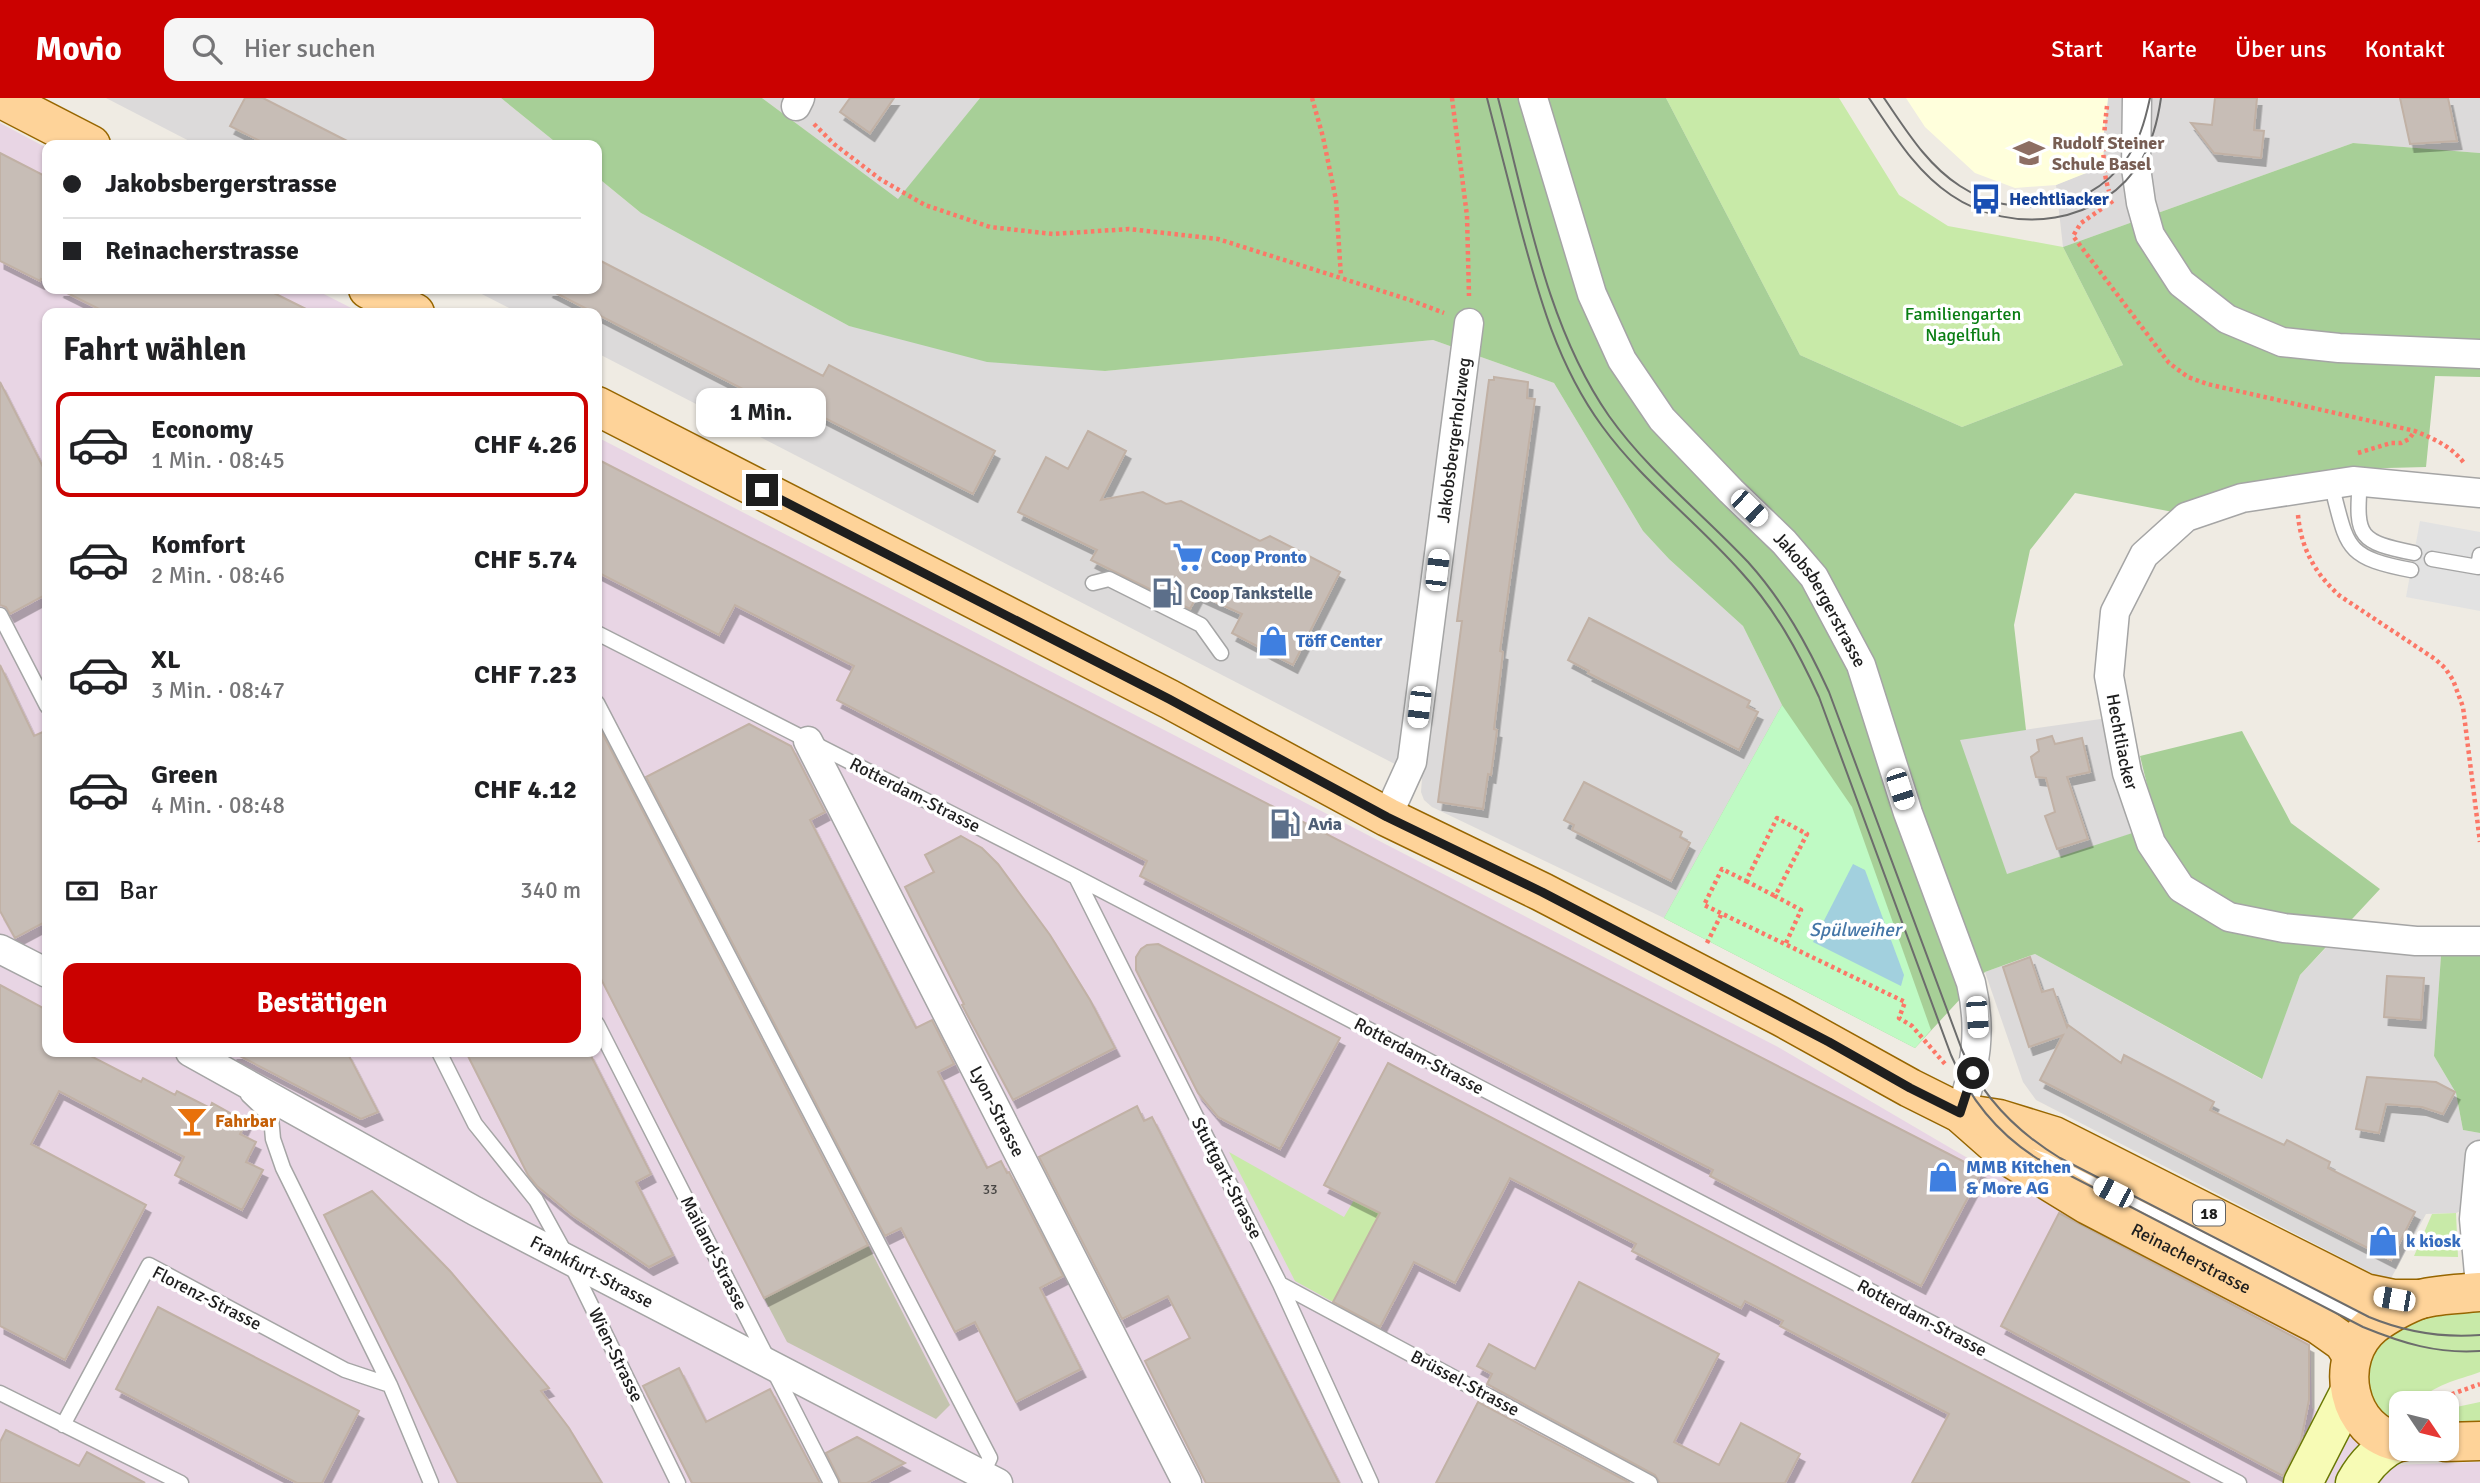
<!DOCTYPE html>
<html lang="de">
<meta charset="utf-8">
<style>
:root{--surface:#fff;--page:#f6f6f6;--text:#202124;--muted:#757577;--line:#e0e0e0;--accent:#cb0100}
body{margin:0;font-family:Signika,sans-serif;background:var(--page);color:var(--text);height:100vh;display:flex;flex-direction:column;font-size:26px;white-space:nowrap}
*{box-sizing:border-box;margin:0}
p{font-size:23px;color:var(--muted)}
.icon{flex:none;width:38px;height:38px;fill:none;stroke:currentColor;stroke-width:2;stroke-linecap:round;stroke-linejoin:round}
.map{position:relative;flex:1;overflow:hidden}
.drawer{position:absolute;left:42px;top:210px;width:560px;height:749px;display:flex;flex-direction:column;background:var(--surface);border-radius:14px;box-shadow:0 2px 5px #0004}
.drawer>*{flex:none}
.top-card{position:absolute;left:42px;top:42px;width:560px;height:154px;border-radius:14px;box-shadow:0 2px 5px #0004;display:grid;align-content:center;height:154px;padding:0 21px;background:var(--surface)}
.needle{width:46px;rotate:125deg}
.tools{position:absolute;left:2389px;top:1293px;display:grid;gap:14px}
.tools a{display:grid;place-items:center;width:70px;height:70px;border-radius:14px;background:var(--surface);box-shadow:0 2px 5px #0004;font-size:35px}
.end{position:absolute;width:32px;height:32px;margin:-16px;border:9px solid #1e1e1e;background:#fff;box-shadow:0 0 0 4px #fff}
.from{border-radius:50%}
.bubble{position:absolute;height:49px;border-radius:14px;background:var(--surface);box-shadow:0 2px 5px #0004;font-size:23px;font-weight:700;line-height:49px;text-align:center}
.car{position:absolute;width:21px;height:42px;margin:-21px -10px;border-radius:9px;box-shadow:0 0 5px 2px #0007;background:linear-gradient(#fff 24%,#345 0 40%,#fff 0 76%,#345 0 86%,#fff 0)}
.top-card b{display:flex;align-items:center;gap:24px;height:66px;font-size:26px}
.top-card b+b{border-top:2px solid var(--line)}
.top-card i{width:18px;height:18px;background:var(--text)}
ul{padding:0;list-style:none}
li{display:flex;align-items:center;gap:21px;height:105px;margin:0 14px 10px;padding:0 7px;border:4px solid transparent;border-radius:14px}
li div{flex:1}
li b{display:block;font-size:26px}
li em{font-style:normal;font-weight:700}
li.active{border-color:var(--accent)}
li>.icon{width:63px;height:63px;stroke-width:1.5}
h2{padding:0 21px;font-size:32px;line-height:84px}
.pay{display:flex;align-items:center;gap:18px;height:77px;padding:0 21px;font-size:26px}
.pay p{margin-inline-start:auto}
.primary-button{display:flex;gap:14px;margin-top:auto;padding:14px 21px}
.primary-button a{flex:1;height:80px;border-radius:14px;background:var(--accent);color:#fff;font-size:28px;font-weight:700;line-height:80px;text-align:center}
header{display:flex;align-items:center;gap:42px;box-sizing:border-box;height:98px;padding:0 35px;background:var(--accent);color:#fff}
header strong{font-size:33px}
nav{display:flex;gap:38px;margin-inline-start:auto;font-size:24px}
.search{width:490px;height:63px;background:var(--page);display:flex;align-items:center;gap:18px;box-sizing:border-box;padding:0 24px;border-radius:14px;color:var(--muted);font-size:26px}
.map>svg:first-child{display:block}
</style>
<header>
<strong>Movio</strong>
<div class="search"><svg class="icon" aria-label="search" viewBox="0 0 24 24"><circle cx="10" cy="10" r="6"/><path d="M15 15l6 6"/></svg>Hier suchen</div>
<nav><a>Start</a><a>Karte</a><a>Über uns</a><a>Kontakt</a></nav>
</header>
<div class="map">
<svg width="2480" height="1385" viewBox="0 0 2480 1385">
<defs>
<filter id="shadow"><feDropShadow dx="4.5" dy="8" stdDeviation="0" flood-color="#0004"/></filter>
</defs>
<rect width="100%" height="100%" fill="#efebe3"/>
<path fill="#dcdada" d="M106 0H501L559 47H197Z
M762 0H980L898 102Z
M2108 0H2480V55L2353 45 2063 149 2056 87 2104 67 2103 42Z
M597 79 641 115 849 228 1105 273 1433 242 1554 285 1643 433 1669 461 1743 528 1782 607 1664 820 1432 709 1424 702 1421 694 1422 680 597 255V215H519L472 191H597Z
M2129 617 2151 703 2161 726 2007 777 1959 641Z
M2339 836 2442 843 2434 958 2456 995 2463 1032 2480 1035V1105L2456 1115 2426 1116 2389 1184 2036 1002 2023 984 1985 874 2035 856 2261 981 2300 877Z"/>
<path fill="#e8d5e4" d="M0 25 47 50V191H314L361 215H47V954H597V339L1778 949 1983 1069 2310 1239 2312 1310 2368 1353 2393 1367 2480 1364V1385H0Z"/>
<path fill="#ffffdc" d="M1906 0H2108L2103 42 2104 68 2056 87 2015 90 1975 75 1925 29Z"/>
<path fill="#c3c4ae" d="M868 1147 950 1307 936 1321 787 1244 764 1200Z"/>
<path fill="#c8eaa8" d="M1666 0H1839L1899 97 1948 128 2063 149 2123 267 1962 329 1800 257Z
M1229 1054 1344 1119 1354 1102 1380 1115 1333 1204 1295 1183Z
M2456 1115 2458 1159 2414 1158 2432 1116Z
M2480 1209V1274C2458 1282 2432 1287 2417 1305L2401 1306V1333L2381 1323 2362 1273 2366 1256C2377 1247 2397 1227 2410 1222 2432 1215 2456 1221 2480 1209Z
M2480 1304V1330L2447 1334V1311Z"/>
<path fill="#a7cf97" d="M501 0H762L898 101 980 0H1666L1800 257 1962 329 2123 267 2063 149 2353 45 2480 55V279L2435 278 2426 369 2348 371 2232 388 2173 414 2075 395 2030 452 2014 527 2026 632 1960 642 2007 776 2160 726 2151 703 2140 658 2242 633 2291 725 2380 791 2300 877 2262 981 2035 856 1985 874 1915 950 1664 820 1782 607 1743 528 1669 461 1643 433 1554 285 1433 242 1105 273 987 264 849 228 641 115 597 79V47H559Z
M2480 842V1035L2463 1032 2456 995 2434 958 2442 843Z"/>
<path fill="#bffac4" d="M1782 607 1852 709 1931 932 1915 950 1664 820Z"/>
<path fill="#e2e2e2" d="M2420 423 2480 434V513L2406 499Z"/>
<path fill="#a2d0de" d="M1853 766 1865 772 1904 877 1901 888 1813 844Z"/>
<path fill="#c7bdb6" stroke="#c1b1a5" stroke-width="2" filter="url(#shadow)" d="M245 0H263L355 47H268L230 28Z
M850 0H894L870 35 840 14Z
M2215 0H2257L2254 32 2264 33 2261 60 2214 55 2191 25 2212 27Z
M2400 0H2448L2457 43 2410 46Z
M0 55 47 79V185L41 181 40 183 0 163Z
M597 161 823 278 829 267 995 353 973 396 782 298 776 308 548 191H597Z
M59 191H266L314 215H107Z
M1494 279 1528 284 1527 300 1535 301 1500 553 1503 554 1494 631 1497 632 1491 677 1488 676 1483 711 1438 704 1462 523H1457L1463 478 1489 282H1494Z
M0 284 47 377V496L10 516 6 509 0 507Z
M1088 333 1126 353 1101 402 1143 394 1166 406 1181 403 1260 443 1270 438 1340 474 1293 567 1232 535 1242 516 1198 496 1190 511 1091 462 1097 452 1018 414 1046 359 1068 371Z
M597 361 1982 1073 1921 1188 1710 1078 1713 1072 1140 778 1147 763 837 602 854 568 735 507 719 537 597 474Z
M1589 520 1750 603 1747 609 1758 614 1739 652 1588 575 1589 573 1568 562Z
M0 567 34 638 47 632V823L15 840 0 813Z
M597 625 868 1147 764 1200 597 873Z
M749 626 791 648 825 714 810 722 916 930 932 922 954 966 938 974 987 1070 1001 1063 1007 1075 1009 1074 1063 1178 1040 1190 1081 1271 1016 1304 975 1224 955 1234 901 1130 885 1138 646 679Z
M2052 638 2055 646 2082 640 2090 674 2067 679 2088 741 2057 751 2045 718 2055 714 2046 680 2036 679 2031 659 2039 653 2037 642Z
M1584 684 1682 734 1680 739 1690 745 1671 783 1572 732 1574 727 1564 722Z
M961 738 982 750 998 766 1050 837 1090 902 1115 950 1013 1002 962 907 964 906 905 789 934 774 925 757Z
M1158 846 1340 940 1280 1051 1218 1019 1198 995 1136 872V859L1141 851 1147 847Z
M2030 859 2042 894 2053 891 2067 929 2068 927 2121 965 2124 957 2214 1004 2210 1012 2284 1047 2287 1042 2330 1064 2328 1070 2415 1114 2391 1162 2040 982 2063 937 2029 949 2003 869Z
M2387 878 2424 880 2421 922 2384 919Z
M0 887 47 912V954H83L141 984 143 980 175 997 177 993 210 1010 212 1005 246 1024 240 1036 256 1044 246 1064 263 1072 242 1112 175 1077 184 1059 59 993 31 1046 146 1107 65 1262 0 1228Z
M232 954H347L378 1014 361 1021Z
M466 954H589L651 1076 636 1084 673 1157 649 1169 572 1117 537 1088 528 1077Z
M1388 965 1418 981 2190 1385H1912L1949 1316 1780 1228 1783 1223 1745 1203 1741 1210 1632 1153 1636 1146 1510 1080 1455 1185 1414 1164 1380 1229 1333 1204 1380 1115 1324 1087Z
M2367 979 2436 984 2455 994 2443 1016 2422 1009 2386 1006 2379 1035 2356 1031Z
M1137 1008 1144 1023 1152 1019 1339 1385H1206L1145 1263 1190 1240 1168 1198 1122 1221 1039 1059Z
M372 1093 450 1173 549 1290 541 1293 569 1330 602 1385H458L324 1117Z
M2059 1115 2309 1247V1302L2301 1342 2283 1378 2001 1228Z
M1579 1184 1719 1256 1674 1344 1719 1367 1741 1325 1800 1356 1785 1385H1660L1655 1377 1487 1286 1492 1276 1477 1268 1489 1246 1535 1271Z
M158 1209 359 1313 322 1385H297L116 1291Z
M679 1270 706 1324 770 1291 820 1385H692L643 1288Z
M1478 1304 1630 1385H1436Z
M6 1332 79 1368 87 1354 145 1385H0V1344Z
M857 1339 905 1365 867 1385H841L826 1355Z"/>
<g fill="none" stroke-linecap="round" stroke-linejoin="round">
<g stroke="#a5a5a5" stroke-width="17">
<path id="lane" d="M2360 384C2355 440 2360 444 2414 455
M2331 386C2348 448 2342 459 2411 472
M2432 461 2478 469 2480 457
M1093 485 1109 481 1201 527 1221 555
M0 517 47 608
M597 535 1076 779 2239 1385
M597 605 990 1360 982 1377
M1076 779 1280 1186 1371 1385
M597 926 831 1385
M439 954 475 1026 536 1102 569 1162 678 1385
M248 997 271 1019 273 1041 283 1070 390 1287 431 1385
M2030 1049 2064 1069 2372 1226
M1280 1186 1650 1385
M0 1295 181 1385
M63 1327 149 1167 345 1272 390 1287"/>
</g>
<g stroke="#a5a5a5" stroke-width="31">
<g id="street">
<path id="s1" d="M1533 0 1592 196 1622 262 1662 321 1731 393 1784 444 1814 479 1861 567 1908 715 1971 885C1982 931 1976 971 1960 1015"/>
<path d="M2137 0 2136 70 2141 105 2150 137 2181 185 2227 221 2282 244 2339 250 2480 256"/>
<path d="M796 8 800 0"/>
<path id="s2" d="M2480 395 2353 383 2242 400 2186 419 2144 457 2115 514 2109 578 2127 675 2151 745 2181 790 2229 819 2284 830 2416 843H2480"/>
<path id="s3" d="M808 643 1187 1385"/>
<path id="s4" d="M1387 719 1412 664 1469 225"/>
<path d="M0 851 47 875"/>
<path id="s5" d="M190 954 475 1113 998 1385"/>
<path d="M2480 1057 2474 1121 2480 1187"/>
</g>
</g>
<g stroke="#697703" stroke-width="41">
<path id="secondary" d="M2303 1385 2350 1293
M2355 1385C2365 1367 2378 1353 2397 1344"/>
</g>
<g stroke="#976600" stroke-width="41">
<g id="primary">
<path d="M0 0 91 47"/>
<path d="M368 191 415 215"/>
<path id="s6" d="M597 308 1169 601 1387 719 1542 794 1782 919 1910 990 1960 1015 2011 1060 2088 1107 2319 1227 2343 1244 2352 1258"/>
<path d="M1960 1015 1999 1021 2054 1038 2365 1195 2394 1201H2421"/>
<path d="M2401 1344C2346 1336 2332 1260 2373 1227 2386 1217 2406 1206 2421 1201 2439 1196 2461 1196 2480 1194"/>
<path d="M2446 1344 2480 1343"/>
</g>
</g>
<path stroke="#fc7767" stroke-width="4.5" stroke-dasharray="3.5 3.5" stroke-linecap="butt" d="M1312 0 1323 39 1336 102 1341 179
M1452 0 1467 118 1469 198
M2107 8C2104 36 2100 65 2109 93
M814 26 834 46 880 81 925 107 990 129 1053 136 1129 131 1218 141 1410 202 1444 215
M2113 103 2081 125 2073 138 2169 265 2188 279 2207 286 2415 333C2434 341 2451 348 2464 365
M2358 355 2391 345H2401L2409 341 2415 333
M2298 417C2301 450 2315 476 2340 498L2435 561 2445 570 2453 582 2463 609 2480 744
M1746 783 1775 798
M1707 845 1722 815
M1786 845 1801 812 1775 798 1807 736 1777 720 1746 783 1722 771 1704 807 1905 904 1899 920 1912 928 1945 966
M2433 1306 2444 1299 2480 1286"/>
<use href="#lane" stroke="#fff" stroke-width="14"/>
<use href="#street" stroke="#fff" stroke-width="28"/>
<use href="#secondary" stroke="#f7fbb5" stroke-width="38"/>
<use href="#primary" stroke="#fed399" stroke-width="38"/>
<path stroke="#6c6c6c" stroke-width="2" d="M1487 0C1498 43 1509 85 1520 128 1539 199 1558 268 1602 328 1642 383 1696 423 1741 474 1775 511 1798 553 1819 599L1951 957C1969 1000 1998 1036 2038 1061L2363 1229C2402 1245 2437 1256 2480 1253
M1498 0C1526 105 1546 228 1609 318 1648 373 1702 415 1748 464 1783 503 1807 546 1829 594L1962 952C1982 999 2017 1034 2060 1060L2369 1219C2405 1234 2441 1240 2480 1237
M1869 0C1893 35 1915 73 1951 97 2012 139 2104 127 2142 61 2153 42 2158 21 2161 0
M1884 0C1906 32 1927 67 1960 88 2012 122 2086 115 2124 64 2139 45 2145 23 2150 0"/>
</g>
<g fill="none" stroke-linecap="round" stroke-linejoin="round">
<path stroke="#1e1e1e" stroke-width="9" d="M762 392 1169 601 1387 719 1542 794 1695 874 1829 944 1910 990 1960 1015 1973 975"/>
</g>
<defs>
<g id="school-bare" transform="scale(2.415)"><path d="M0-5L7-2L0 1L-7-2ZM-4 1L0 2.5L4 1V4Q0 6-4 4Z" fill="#8d6e63" stroke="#fff" stroke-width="2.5" paint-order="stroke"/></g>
<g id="bus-bare" transform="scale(2.415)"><path d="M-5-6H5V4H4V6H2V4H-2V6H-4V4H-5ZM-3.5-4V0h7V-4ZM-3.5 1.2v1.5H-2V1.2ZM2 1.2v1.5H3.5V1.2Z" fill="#1a4fb4" stroke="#fff" stroke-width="2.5" paint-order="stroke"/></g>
<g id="supermarket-bare" transform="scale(2.415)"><path d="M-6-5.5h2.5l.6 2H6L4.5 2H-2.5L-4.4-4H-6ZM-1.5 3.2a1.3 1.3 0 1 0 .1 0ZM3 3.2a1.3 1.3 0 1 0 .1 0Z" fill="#3f7fe0" stroke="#fff" stroke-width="2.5" paint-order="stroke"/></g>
<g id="fuel-bare" transform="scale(2.415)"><path d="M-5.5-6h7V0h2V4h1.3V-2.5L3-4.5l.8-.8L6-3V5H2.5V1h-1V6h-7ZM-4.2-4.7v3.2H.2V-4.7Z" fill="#5c6f8a" stroke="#fff" stroke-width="2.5" paint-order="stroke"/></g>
<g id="shop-bare" transform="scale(2.415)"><path d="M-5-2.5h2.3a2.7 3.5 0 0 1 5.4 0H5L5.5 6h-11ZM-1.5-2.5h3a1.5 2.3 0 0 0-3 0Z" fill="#3f7fe0" stroke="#fff" stroke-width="2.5" paint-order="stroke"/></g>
<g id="bar-bare" transform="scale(2.415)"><path d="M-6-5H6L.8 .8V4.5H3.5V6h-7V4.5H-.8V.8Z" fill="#e8710a" stroke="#fff" stroke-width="2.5" paint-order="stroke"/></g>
</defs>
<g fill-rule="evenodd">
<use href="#school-bare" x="2029" y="55"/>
<use href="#bus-bare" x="1986" y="101"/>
<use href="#supermarket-bare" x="1188" y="459"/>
<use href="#fuel-bare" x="1167" y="495"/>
<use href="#shop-bare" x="1273" y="543"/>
<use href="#fuel-bare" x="1285" y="726"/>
<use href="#bar-bare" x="192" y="1023"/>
<use href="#shop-bare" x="1943" y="1079"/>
<use href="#shop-bare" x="2383" y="1143"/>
</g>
<g text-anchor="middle" stroke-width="7" stroke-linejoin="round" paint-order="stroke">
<g font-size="14" fill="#484644">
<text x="990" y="1096">33</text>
</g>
<rect fill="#fff" stroke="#626262" stroke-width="2" x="2193" y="1102.5" width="32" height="25" rx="5"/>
<g font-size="16" font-weight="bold" fill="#1e1e1e">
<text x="2209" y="1121">18</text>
</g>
<g font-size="18" font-weight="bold" fill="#785e54" stroke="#fff" text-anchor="start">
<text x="2052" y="51">Rudolf Steiner<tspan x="2052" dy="21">Schule Basel</tspan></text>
</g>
<g font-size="18" font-weight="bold" fill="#164399" stroke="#fff" text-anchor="start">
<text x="2009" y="107">Hechtliacker</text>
</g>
<g font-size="18" fill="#097e13" stroke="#fff">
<text x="1963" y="222">Familiengarten<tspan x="1963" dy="21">Nagelfluh</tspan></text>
</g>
<g font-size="18" fill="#1e1e1e" stroke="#fff">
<text dy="6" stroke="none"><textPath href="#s4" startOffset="385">Jakobsbergerholzweg</textPath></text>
<text dy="6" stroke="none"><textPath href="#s1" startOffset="590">Jakobsbergerstrasse</textPath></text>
<text dy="6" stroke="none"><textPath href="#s2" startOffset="551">Hechtliacker</textPath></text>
<text transform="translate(915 697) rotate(27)" y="6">Rotterdam-Strasse</text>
<text transform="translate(1419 958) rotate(28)" y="6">Rotterdam-Strasse</text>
<text dy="6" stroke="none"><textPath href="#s3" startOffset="416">Lyon-Strasse</textPath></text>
<text transform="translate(1227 1080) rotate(63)" y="6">Stuttgart-Strasse</text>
<text transform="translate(714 1155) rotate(63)" y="6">Mailand-Strasse</text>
<text dy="6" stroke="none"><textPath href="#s6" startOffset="1810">Reinacherstrasse</textPath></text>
<text dy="6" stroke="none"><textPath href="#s5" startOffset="458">Frankfurt-Strasse</textPath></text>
<text transform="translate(207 1200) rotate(27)" y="6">Florenz-Strasse</text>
<text transform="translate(1922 1220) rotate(28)" y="6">Rotterdam-Strasse</text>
<text transform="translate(616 1257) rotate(64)" y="6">Wien-Strasse</text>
<text transform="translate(1465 1285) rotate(28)" y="6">Brüssel-Strasse</text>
</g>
<g font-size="18" font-weight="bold" fill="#366cbe" stroke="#fff" text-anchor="start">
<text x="1211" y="465">Coop Pronto</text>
<text x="1296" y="549">Töff Center</text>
<text x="1966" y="1075">MMB Kitchen<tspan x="1966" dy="21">&amp; More AG</tspan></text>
<text x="2406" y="1149">k kiosk</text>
</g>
<g font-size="18" font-weight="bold" fill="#4e5e75" stroke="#fff" text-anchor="start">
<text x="1190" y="501">Coop Tankstelle</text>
<text x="1308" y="732">Avia</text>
</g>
<g font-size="18" font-weight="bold" fill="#c56008" stroke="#fff" text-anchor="start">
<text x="215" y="1029">Fahrbar</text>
</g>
<g font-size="19" font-style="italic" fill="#4576a7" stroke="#fff">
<text x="1855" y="838">Spülweiher</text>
</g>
</g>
</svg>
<div class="tools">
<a><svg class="needle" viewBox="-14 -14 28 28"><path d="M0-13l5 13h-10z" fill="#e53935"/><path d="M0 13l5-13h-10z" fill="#757577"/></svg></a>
</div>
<i class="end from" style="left:1973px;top:975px"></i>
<i class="end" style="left:762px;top:392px"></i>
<div class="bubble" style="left:696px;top:290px;width:130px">1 Min.</div>
<i class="car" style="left:1749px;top:410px;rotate:134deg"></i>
<i class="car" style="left:1437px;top:472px;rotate:7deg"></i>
<i class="car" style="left:1419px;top:609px;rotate:187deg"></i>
<i class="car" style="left:1900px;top:691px;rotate:162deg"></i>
<i class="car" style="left:1977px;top:919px;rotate:176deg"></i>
<i class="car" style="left:2113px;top:1094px;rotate:297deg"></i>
<i class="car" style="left:2394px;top:1201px;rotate:280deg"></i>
<div class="top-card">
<b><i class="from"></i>Jakobsbergerstrasse</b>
<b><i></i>Reinacherstrasse</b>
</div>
<section class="drawer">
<h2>Fahrt wählen</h2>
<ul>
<li class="active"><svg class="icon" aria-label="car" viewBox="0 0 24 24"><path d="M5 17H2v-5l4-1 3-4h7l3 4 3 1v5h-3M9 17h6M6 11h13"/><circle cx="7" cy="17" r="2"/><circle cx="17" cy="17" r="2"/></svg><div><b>Economy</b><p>1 Min. · 08:45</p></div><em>CHF 4.26</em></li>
<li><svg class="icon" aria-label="car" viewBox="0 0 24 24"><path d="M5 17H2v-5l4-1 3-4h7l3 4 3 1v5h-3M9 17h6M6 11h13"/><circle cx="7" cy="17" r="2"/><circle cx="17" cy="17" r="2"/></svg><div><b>Komfort</b><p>2 Min. · 08:46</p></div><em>CHF 5.74</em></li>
<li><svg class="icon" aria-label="car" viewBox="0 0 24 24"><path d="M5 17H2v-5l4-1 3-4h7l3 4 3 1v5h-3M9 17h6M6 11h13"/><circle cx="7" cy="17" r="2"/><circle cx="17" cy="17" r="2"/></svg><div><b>XL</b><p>3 Min. · 08:47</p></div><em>CHF 7.23</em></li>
<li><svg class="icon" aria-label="car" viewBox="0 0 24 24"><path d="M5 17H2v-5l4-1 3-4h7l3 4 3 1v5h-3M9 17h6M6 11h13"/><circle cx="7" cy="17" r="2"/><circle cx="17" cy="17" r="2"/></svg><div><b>Green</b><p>4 Min. · 08:48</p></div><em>CHF 4.12</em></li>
</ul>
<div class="pay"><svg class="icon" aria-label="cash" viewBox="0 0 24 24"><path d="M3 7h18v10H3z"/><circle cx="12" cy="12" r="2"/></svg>Bar<p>340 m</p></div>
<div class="primary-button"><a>Bestätigen</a></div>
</section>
</div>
